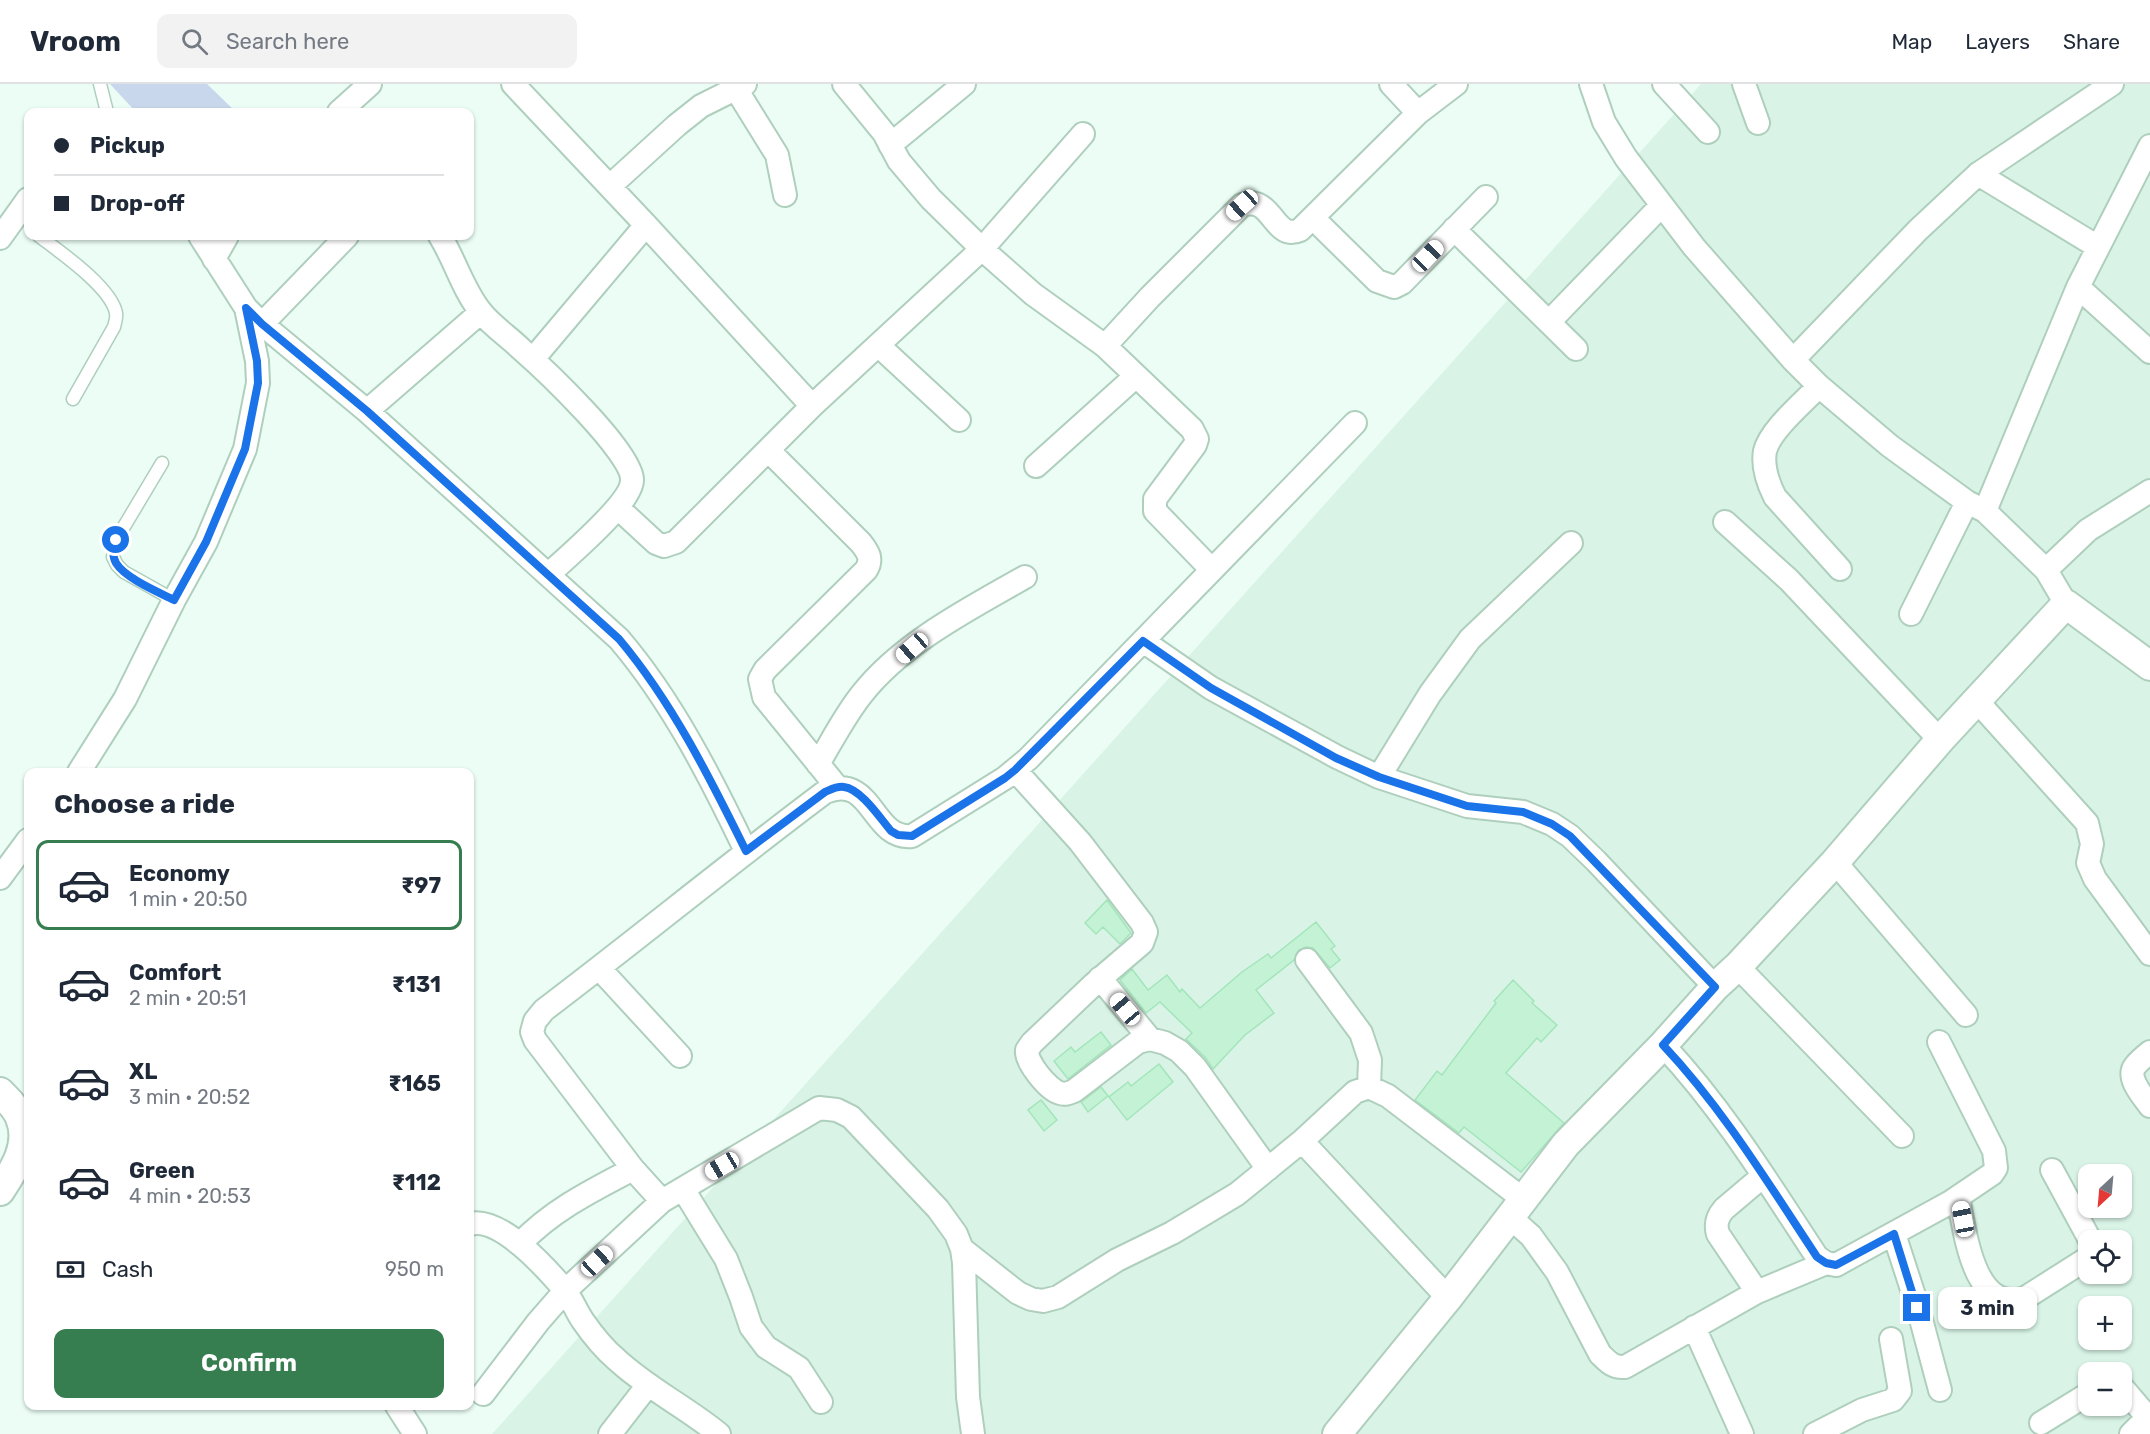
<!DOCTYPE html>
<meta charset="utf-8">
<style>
:root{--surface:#fff;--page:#f2f2f3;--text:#1f2937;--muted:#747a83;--line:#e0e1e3;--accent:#367d50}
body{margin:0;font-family:Rubik,sans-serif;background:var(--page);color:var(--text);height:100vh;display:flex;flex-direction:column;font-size:22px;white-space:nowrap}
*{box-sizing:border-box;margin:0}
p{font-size:20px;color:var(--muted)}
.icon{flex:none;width:33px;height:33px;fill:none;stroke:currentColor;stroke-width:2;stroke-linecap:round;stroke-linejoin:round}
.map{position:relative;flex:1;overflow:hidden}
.drawer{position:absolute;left:24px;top:684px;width:450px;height:642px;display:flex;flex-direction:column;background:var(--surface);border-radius:12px;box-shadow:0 2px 4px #0004}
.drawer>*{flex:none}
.hud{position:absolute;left:24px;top:24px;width:450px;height:132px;border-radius:12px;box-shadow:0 2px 4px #0004;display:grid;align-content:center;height:132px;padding:0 30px;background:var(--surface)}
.needle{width:39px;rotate:206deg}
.fabs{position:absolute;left:2078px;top:1080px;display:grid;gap:12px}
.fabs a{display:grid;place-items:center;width:54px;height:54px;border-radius:12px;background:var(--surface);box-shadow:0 2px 4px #0004;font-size:30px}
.end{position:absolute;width:27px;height:27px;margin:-14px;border:8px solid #1a73e8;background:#fff;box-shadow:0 0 0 3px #fff}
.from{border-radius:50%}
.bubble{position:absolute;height:42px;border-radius:12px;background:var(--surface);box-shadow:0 2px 4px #0004;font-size:20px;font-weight:700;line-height:42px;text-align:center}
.car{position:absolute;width:18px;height:36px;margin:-18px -9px;border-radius:8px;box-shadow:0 0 4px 2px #0007;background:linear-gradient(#fff 24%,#345 0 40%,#fff 0 76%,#345 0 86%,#fff 0)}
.hud b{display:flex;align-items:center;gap:21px;height:57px;font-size:22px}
.hud b+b{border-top:2px solid var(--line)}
.hud i{width:15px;height:15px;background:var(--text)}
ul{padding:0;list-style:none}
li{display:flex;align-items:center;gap:18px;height:90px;margin:0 12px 9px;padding:0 18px;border:3px solid transparent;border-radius:12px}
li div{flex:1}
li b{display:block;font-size:22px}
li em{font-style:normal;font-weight:700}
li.selected{border-color:var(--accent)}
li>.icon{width:54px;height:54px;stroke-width:1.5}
h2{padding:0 30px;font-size:27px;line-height:72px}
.pay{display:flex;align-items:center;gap:15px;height:66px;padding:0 30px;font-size:22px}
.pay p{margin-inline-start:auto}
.action{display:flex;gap:12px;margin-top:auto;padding:12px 30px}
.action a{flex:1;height:69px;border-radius:12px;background:var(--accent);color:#fff;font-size:24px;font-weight:700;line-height:69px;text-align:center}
header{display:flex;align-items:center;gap:36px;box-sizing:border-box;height:84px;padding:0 30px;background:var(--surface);border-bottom:2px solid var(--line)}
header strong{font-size:28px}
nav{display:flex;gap:33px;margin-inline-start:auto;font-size:21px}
.search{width:420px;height:54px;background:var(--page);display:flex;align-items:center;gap:15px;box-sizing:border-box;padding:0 21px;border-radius:12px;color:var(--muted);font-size:22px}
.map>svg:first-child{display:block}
</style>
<header>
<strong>Vroom</strong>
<div class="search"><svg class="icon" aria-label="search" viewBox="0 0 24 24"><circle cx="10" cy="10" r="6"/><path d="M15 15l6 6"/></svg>Search here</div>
<nav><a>Map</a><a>Layers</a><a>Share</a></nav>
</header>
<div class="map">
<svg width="2150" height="1350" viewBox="0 0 2150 1350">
<rect width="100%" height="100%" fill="#ebfdf5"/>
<path fill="#d9f4e7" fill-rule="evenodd" d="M1701 0H2150V1350H492ZM2088 1090H2121V1124H2088ZM2088 1156H2121V1190H2088ZM2088 1222H2121V1256H2088ZM2088 1288H2121V1322H2088Z"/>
<path fill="#c8d7eb" d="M110 0H207L236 28H136Z"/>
<path fill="#c3f2d4" stroke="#a3e5ba" stroke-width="1.5" d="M1107 816 1131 849 1120 860 1103 843 1096 850 1085 839Z
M1316 838 1335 862 1331 865 1340 876 1330 884 1313 864 1306 863 1299 866 1294 876 1256 906 1274 929 1245 951 1213 985 1205 973 1186 955 1192 949 1160 918 1146 929 1120 896 1132 885 1148 906 1167 891 1180 908 1182 905 1200 924 1242 888 1268 870 1271 874Z
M1513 896 1534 917 1532 919 1557 941 1541 958 1537 954 1506 989 1564 1039 1521 1088 1464 1043 1459 1049 1415 1016 1437 987 1442 991 1496 919 1494 917Z
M1101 948 1111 961 1068 995 1054 977 1071 963 1075 968Z
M1159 980 1173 998 1127 1036 1109 1013 1128 998 1131 1002Z
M1101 1003 1108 1012 1088 1028 1081 1018Z
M1041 1016 1057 1036 1044 1047 1028 1026Z"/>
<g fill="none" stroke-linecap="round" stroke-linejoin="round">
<g stroke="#afcfbd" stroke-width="15">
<path id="service" d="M100 0 107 28
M39 152C60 168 111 203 116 229 117 233 115 239 114 243L73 315
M162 379 116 456 113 473 117 481 124 488 174 516"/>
</g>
<g stroke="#afcfbd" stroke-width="26">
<path id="minor" d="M513 0 646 141 812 322
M844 0 884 49 899 77 931 115 982 165 1033 210 1105 262 1192 345 1197 355 1195 361 1155 415V427L1212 486
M1391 0 1418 29
M1591 0 1604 38 1626 74 1694 163 1793 276 1819 302 1890 362 1967 418 1985 427 2046 486 2066 520
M1664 0 1708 48
M1744 0 1758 39
M736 5 777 71 785 111
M339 28 370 0
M890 61 964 0
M1978 90 2098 163
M610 102 677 41 701 22 745 0
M1313 134 1377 197 1394 203 1402 199 1486 113
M1454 145 1576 265
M200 152 246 224 262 240 367 327 619 555C672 617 711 694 746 767
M440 152C455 176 463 206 481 228 492 242 509 253 521 265 544 285 633 369 632 396 632 419 568 472 549 490
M0 154 28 115
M214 175 227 152
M2078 203 2150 268
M1549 238 1661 122
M262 240 347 152
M878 261 959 336
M1105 262 1150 213 1242 121C1273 110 1273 158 1300 146L1418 29 1456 0
M533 275 646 141
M1793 276 1918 146 1978 90 2112 0
M1819 302C1804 318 1770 346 1765 367 1762 383 1768 399 1775 413L1840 485
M367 327 481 228
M768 366 861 459C868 468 873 475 866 486L765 586 760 595 764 613 837 703
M1036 382 1136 292
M618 424 656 459 664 462 676 458 812 322 982 165 1083 50
M1985 427 2078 203 2150 62
M1725 438 1789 496 1940 656
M2046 486 2088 446 2150 407
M1911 530 1967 418
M1143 557 1211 604 1337 673 1379 693 1467 722 1523 728 1552 740 1570 752 1596 777 1715 903
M1977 617 2087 739 2092 760 2088 779 2095 795 2150 870
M818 680C832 657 845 631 862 610 902 559 969 525 1025 493
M1015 686 1080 758 1142 839 1146 848 1142 859 1094 900 1032 959 1027 966C1025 977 1048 1006 1060 1009 1065 1011 1069 1009 1074 1007L1138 958 1150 955 1165 959 1179 967 1195 983 1268 1085
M79 688 125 615 174 516 206 458 245 365 258 299 257 277 246 224
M1379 693 1430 610 1470 555 1571 459
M1835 778 1966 931
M0 794 28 756
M1307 876 1361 949 1370 976 1369 1003
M1739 881 1743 888 1902 1052
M599 884 680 972
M1100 894 1150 955
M1663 961C1723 1025 1769 1100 1817 1173L1826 1179 1836 1181 1949 1119 1992 1090 1996 1084 1994 1067 1939 958
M2150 968C2145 972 2139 977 2135 982 2126 994 2143 1012 2150 1022
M1302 1057 1448 1214
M2052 1086 2090 1156
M683 1105 726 1175 741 1213 751 1243 766 1263 799 1284 821 1318
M1958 1113C1965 1146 1973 1231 2025 1214L2088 1174
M662 1117 633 1085 535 956 532 948 535 937 544 926C639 854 730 779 825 708 873 688 871 756 912 752L1005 694 1028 675 1355 339
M1510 1133 1531 1152 1557 1188 1600 1270C1608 1278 1613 1284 1625 1283L1757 1208 1826 1179
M470 1140C500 1132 546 1184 564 1205 572 1215 576 1227 583 1237 592 1250 603 1264 616 1275 647 1304 686 1323 719 1350
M1894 1150 1918 1224 1940 1306
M520 1160C552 1126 593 1106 633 1085
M962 1165 1018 1209 1031 1215 1043 1217 1058 1213 1117 1176 1172 1149 1237 1110 1302 1057 1355 1008 1369 1003 1388 1012 1523 1115
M1757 1208 1718 1150C1715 1140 1717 1133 1724 1125L1763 1092
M1694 1243 1742 1350
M2121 1302 2150 1336
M483 1310 538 1238 565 1207 662 1117 819 1024 837 1026 851 1033 938 1125 956 1150 962 1165 964 1179 968 1313 973 1350
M397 1322 415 1350
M2041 1339 2088 1310
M610 1350 648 1301
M1815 1350 1862 1326 1893 1316 1900 1307 1891 1255
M2131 1350 2138 1343 2150 1340"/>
</g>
<g stroke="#afcfbd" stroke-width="32">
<path id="tertiary" d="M0 1008C7 1015 17 1025 20 1034 31 1060 14 1086 0 1107
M1337 1350 1448 1214 1566 1060 1663 961 1715 903 1739 881 1835 778 1940 656 2066 520 2150 582"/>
</g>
<use href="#service" stroke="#fff" stroke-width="12"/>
<use href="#minor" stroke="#fff" stroke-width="22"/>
<use href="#tertiary" stroke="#fff" stroke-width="28"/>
</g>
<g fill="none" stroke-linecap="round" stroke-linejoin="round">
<path stroke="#1a73e8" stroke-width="8" d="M116 456C113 464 112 472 116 479 125 494 158 508 174 516L206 458 245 365 258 299 257 277 246 224 262 240 367 327 619 555C672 618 710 694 746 767L825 708C832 705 837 702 844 703 861 705 880 734 891 747L898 751 912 752 1005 694 1015 686 1143 557 1211 604 1336 674 1379 693 1467 722 1523 728 1552 740 1570 752 1715 903 1663 961C1724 1026 1768 1099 1817 1173L1826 1179 1836 1181 1894 1150 1917 1224"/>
</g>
</svg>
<div class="fabs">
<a><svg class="needle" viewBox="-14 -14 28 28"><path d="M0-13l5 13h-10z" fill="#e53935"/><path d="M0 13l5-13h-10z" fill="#747a83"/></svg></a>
<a><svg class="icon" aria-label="locate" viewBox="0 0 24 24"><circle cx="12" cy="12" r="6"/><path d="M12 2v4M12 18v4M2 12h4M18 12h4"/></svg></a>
<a>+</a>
<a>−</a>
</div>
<i class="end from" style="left:116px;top:456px"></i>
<i class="end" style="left:1917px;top:1224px"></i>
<div class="bubble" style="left:1938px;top:1203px;width:99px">3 min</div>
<i class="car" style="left:1242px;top:121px;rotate:228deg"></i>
<i class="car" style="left:1428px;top:172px;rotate:44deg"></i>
<i class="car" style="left:912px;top:564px;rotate:229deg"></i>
<i class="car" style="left:1125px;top:925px;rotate:320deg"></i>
<i class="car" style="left:722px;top:1082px;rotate:240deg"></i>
<i class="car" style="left:1963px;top:1135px;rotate:349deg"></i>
<i class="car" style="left:597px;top:1177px;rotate:47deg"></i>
<div class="hud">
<b><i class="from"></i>Pickup</b>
<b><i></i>Drop-off</b>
</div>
<section class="drawer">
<h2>Choose a ride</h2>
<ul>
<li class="selected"><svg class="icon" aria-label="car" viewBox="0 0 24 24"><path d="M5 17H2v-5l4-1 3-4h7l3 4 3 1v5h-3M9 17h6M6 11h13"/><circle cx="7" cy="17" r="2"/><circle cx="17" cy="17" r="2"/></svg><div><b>Economy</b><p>1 min · 20:50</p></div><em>₹97</em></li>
<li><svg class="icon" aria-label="car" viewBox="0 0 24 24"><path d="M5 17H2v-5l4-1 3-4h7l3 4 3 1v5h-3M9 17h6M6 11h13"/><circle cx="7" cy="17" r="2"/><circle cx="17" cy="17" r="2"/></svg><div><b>Comfort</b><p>2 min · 20:51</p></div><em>₹131</em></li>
<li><svg class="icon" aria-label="car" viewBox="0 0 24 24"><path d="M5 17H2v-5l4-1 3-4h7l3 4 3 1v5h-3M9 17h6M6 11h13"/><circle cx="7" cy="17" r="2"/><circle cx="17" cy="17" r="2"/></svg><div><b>XL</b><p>3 min · 20:52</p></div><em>₹165</em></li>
<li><svg class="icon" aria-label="car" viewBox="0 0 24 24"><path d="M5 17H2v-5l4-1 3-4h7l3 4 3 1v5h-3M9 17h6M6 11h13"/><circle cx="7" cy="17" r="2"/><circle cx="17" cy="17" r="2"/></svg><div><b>Green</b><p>4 min · 20:53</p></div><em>₹112</em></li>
</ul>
<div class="pay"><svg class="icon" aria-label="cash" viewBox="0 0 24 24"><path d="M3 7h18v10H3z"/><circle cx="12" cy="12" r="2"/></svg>Cash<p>950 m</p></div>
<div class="action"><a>Confirm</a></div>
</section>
</div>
